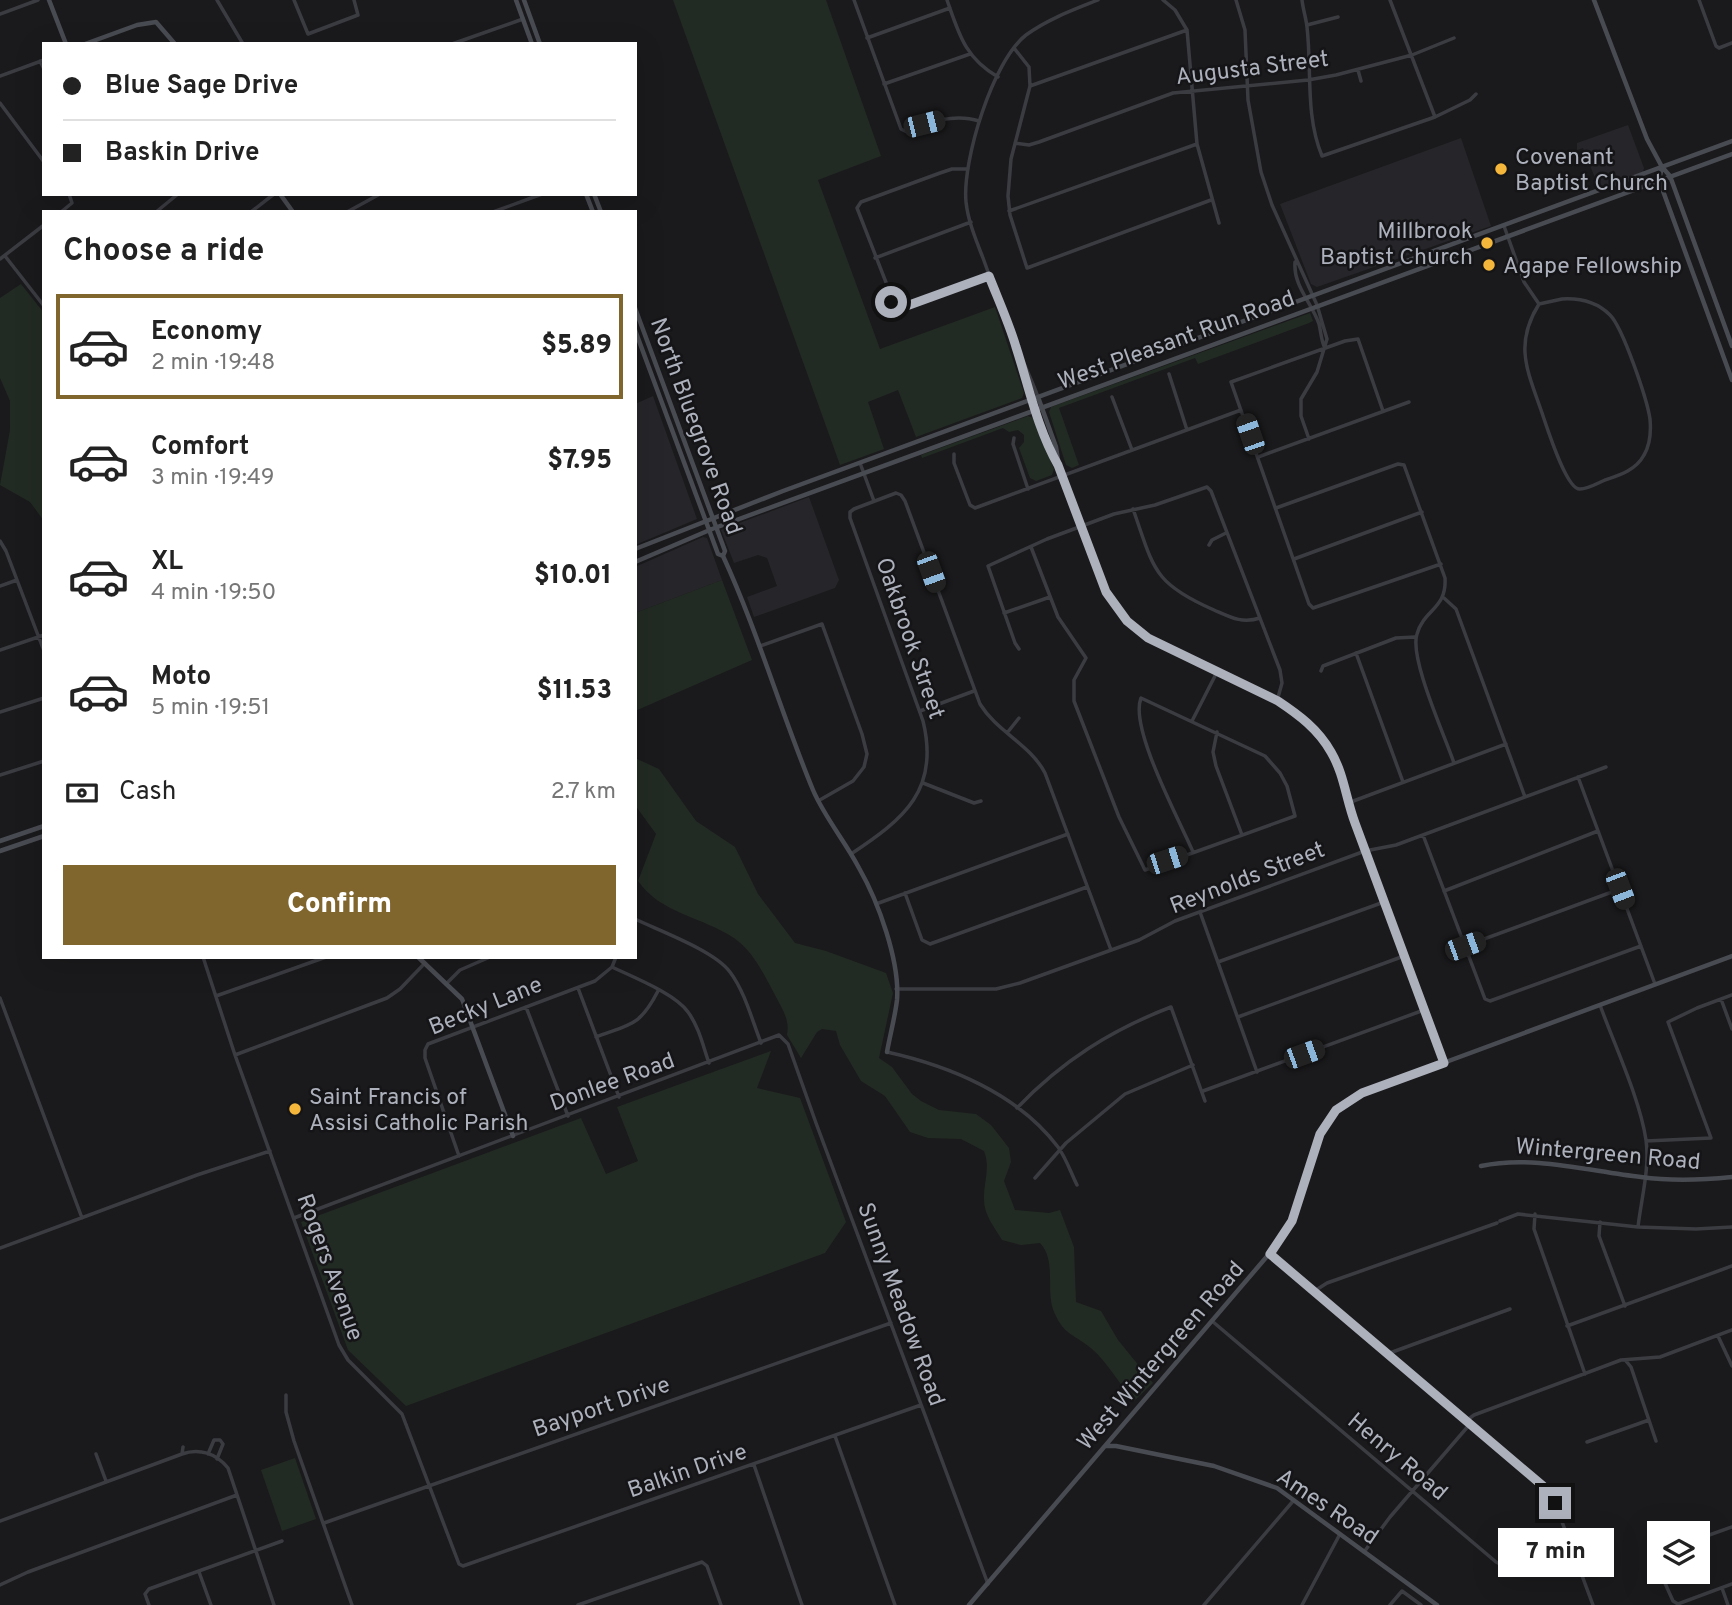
<!DOCTYPE html>
<meta charset="utf-8">
<style>
:root{--surface:#fff;--page:#f2f2f2;--text:#222;--muted:#767676;--line:#e0e0e0;--accent:#80652d}
body{margin:0;font-family:Overpass,sans-serif;background:var(--page);color:var(--text);height:100vh;display:flex;flex-direction:column;font-size:26px;white-space:nowrap}
*{box-sizing:border-box;margin:0}
p{font-size:23px;color:var(--muted)}
.icon{flex:none;width:38px;height:38px;fill:none;stroke:currentColor;stroke-width:2;stroke-linecap:round;stroke-linejoin:round}
.map{position:relative;flex:1;overflow:hidden}
.side{position:absolute;left:42px;top:210px;width:595px;height:749px;display:flex;flex-direction:column;background:var(--surface);border-radius:0px;box-shadow:0 7px 28px #0002}
.side>*{flex:none}
.top-card{position:absolute;left:42px;top:42px;width:595px;height:154px;border-radius:0px;box-shadow:0 7px 28px #0002;display:grid;align-content:center;height:154px;padding:0 21px;background:var(--surface)}
.tools{position:absolute;left:1647px;top:1521px;display:grid;gap:14px}
.tools a{display:grid;place-items:center;width:63px;height:63px;border-radius:0px;background:var(--surface);box-shadow:0 7px 28px #0002;font-size:35px}
.end{position:absolute;width:32px;height:32px;margin:-16px;border:9px solid #adb1bc;background:#111;box-shadow:0 0 0 4px #111}
.from{border-radius:50%}
.bubble{position:absolute;height:49px;border-radius:0px;background:var(--surface);box-shadow:0 7px 28px #0002;font-size:23px;font-weight:800;line-height:49px;text-align:center}
.car{position:absolute;width:21px;height:42px;margin:-21px -10px;border-radius:9px;box-shadow:0 0 5px 2px #0007;background:linear-gradient(#222 24%,#8ab4d8 0 40%,#222 0 76%,#8ab4d8 0 86%,#222 0)}
.top-card b{display:flex;align-items:center;gap:24px;height:66px;font-size:26px}
.top-card b+b{border-top:2px solid var(--line)}
.top-card i{width:18px;height:18px;background:var(--text)}
ul{padding:0;list-style:none}
li{display:flex;align-items:center;gap:21px;height:105px;margin:0 14px 10px;padding:0 7px;border:4px solid transparent;border-radius:0px}
li div{flex:1}
li b{display:block;font-size:26px}
li em{font-style:normal;font-weight:800}
li.current{border-color:var(--accent)}
li>.icon{width:63px;height:63px;stroke-width:1.5}
h2{padding:0 21px;font-size:32px;line-height:84px}
.pay{display:flex;align-items:center;gap:18px;height:77px;padding:0 21px;font-size:26px}
.pay p{margin-inline-start:auto}
.primary-button{display:flex;gap:14px;margin-top:auto;padding:14px 21px}
.primary-button a{flex:1;height:80px;border-radius:0px;background:var(--accent);color:#fff;font-size:28px;font-weight:800;line-height:80px;text-align:center}
.map>svg:first-child{display:block}
</style>
<div class="map">
<svg width="1732" height="1605" viewBox="0 0 1732 1605">
<rect width="100%" height="100%" fill="#1a1a1c"/>
<path fill="#26262a" d="M1628 125 1644 168 1643 172 1599 188 1583 148 1577 150V143Z
M1461 138 1491 226 1317 287 1311 284 1280 204Z
M653 396 697 519 635 545V404Z
M809 497 839 580 835 588 754 617 747 597 777 586 767 558 758 555 734 563 721 530Z
M703 537 707 538 722 580 635 613V567Z"/>
<path fill="#222b23" d="M673 0H826L881 156 818 180 880 349 995 307 1024 393 1022 398 916 437 898 390 868 402 884 449 840 465Z
M21 284 44 313V521L30 502 0 485 10 430V401L0 378V298Z
M1310 313 1313 321 1309 323 1198 364 1195 358 1059 408 1079 465 1072 468 1066 465 1049 412 1051 407Z
M1028 416 1033 418 1054 469 1052 475 1036 481 1030 478 1019 448 1024 442V435L1018 430 1009 432 1003 428 922 458 921 455Z
M722 580 752 660 635 711V613Z
M635 758 659 769 696 821 735 847 758 894 795 943 826 951 886 973 893 993 879 1058 892 1067 912 1094 921 1101 939 1110 976 1114 991 1125 1009 1148 1011 1162 1004 1181 1015 1210 1049 1213 1060 1210 1074 1247 1076 1302 1101 1311 1118 1340 1153 1383 1134 1401C1120 1385 1108 1363 1092 1349 1075 1334 1065 1337 1054 1312 1045 1290 1057 1261 1040 1243L1021 1245 1002 1240C995 1228 984 1215 984 1200 983 1183 991 1169 984 1151L961 1139 928 1138 910 1132 885 1096 861 1081 840 1045 836 1031 822 1029 817 1032 801 1058 787 1035C790 1019 782 1009 775 995 764 975 754 952 734 938 703 917 661 914 638 881L656 834 635 805Z
M771 1051 757 1088 800 1098 846 1222 825 1253 406 1406 348 1350 301 1222 581 1118 606 1174 638 1161 617 1107Z
M295 1458 316 1519 282 1531 261 1470Z"/>
<g fill="none" stroke-linecap="round" stroke-linejoin="round">
<path stroke="#3b3c42" stroke-width="3.5" d="M217 0 243 44
M294 0 308 34 358 15 354 0
M854 0 901 129 905 131C928 122 955 113 979 121
M947 0C959 34 965 58 998 77
M1163 0 1175 10 1187 30 1197 144 1219 223
M1236 0 1245 30 1248 100 1261 172 1272 205 1317 305 1327 339 1317 372 1301 399V416L1309 439
M1302 0C1303 9 1306 18 1307 27 1312 70 1305 115 1322 156L1435 117 1470 100 1476 94
M1390 0 1435 117
M1699 0 1716 46 1719 48 1732 43
M0 14 38 0
M1307 25 1338 17
M867 38 950 8
M452 44 523 19
M1014 48 1029 67 1030 86 1011 159 1008 196 1010 215 1027 268 1211 200
M40 61 44 69
M1358 70 1361 81
M0 76 44 60
M884 84 970 54
M1030 86 1187 30
M0 103 44 162
M1015 143 1029 145 1039 142 1173 93 1308 80 1336 75 1412 55 1454 38
M968 169H952L940 173 861 202 857 208 896 308 989 276
M1009 211 1197 144
M61 212 72 203 69 194
M156 212 178 194
M251 212 274 194
M347 212 380 194
M493 212 542 194
M1504 226 1524 282 1539 304
M5 256 44 306
M875 258 971 222
M0 259 44 225
M1295 262C1293 286 1312 303 1319 324 1321 332 1321 339 1324 346
M1562 299C1579 298 1597 302 1610 315 1623 328 1647 399 1650 419 1651 430 1650 445 1644 455 1636 470 1620 475 1605 480 1598 483 1588 489 1580 489 1566 490 1546 424 1541 410 1527 370 1514 344 1539 304Z
M1018 355 1031 399
M1169 374 1187 430
M1038 397C1032 380 1024 364 1017 348 1004 319 994 288 983 258 976 240 968 221 966 202 962 161 993 60 1026 35 1048 19 1073 10 1098 0
M1112 397 1132 450
M1383 411 1358 339 1345 341 1231 382 1309 604 1313 608 1441 564
M1014 438 1013 444 1028 489
M954 454V463L970 505 975 508 1241 410
M1258 457 1409 402
M860 463 874 501
M1276 508 1398 464 1404 465 1445 578C1447 609 1424 609 1417 634 1409 658 1445 736 1454 763
M1133 509C1154 568 1152 583 1214 610 1230 617 1242 624 1260 618
M0 541 6 551 44 651
M1209 545 1212 540 1226 533
M1031 547 1058 617 1086 658 1074 680V701L1119 817 1145 870 1295 816 1287 786 1280 773 1265 756 1141 698C1129 728 1180 821 1193 852
M1294 559 1422 512
M0 586 17 580
M1444 598 1456 609 1525 797
M1004 613 1050 597
M760 646 822 624 862 734 867 754 864 767 853 781 818 801
M1019 649 1015 643 988 566 1047 539 1114 514 1155 505 1207 487 1211 491 1280 670 1282 683 1277 701
M0 650 44 635
M1356 653 1403 782
M1321 671 1323 666 1396 638 1415 637
M920 711 974 691
M0 712 44 698
M1192 721 1217 672
M1217 732 1213 752 1216 766 1242 835
M1007 733 1019 718
M0 775 44 761
M1578 777 1655 984
M923 783 974 803 981 801
M1348 803 1506 744
M1423 835 1485 999 1490 1001 1641 946
M851 854C904 819 940 790 923 721L850 518V512L854 509 896 493 901 495 905 501 980 704C997 732 1030 744 1045 773L1111 950
M1444 891 1598 831
M905 893 922 940 930 944 1087 887
M876 904 1068 834
M1200 912 1257 1072
M635 919C660 931 715 951 730 972 745 992 752 1020 761 1043
M1465 946 1620 889
M203 957 235 1055 339 1345 348 1360 402 1414 459 1564 463 1566 921 1405
M1218 962 1384 902
M612 967C633 977 676 994 688 1012 699 1027 703 1046 709 1063
M447 983 460 970 490 957
M578 988 619 1097
M896 989H996L1020 983 1139 940 1175 921 1365 851 1396 845 1606 767
M216 996 326 957
M0 998 82 1218
M1721 999 1732 1029
M1600 1005C1614 1044 1640 1099 1646 1140 1650 1168 1641 1200 1638 1227
M526 1007 568 1116
M1238 1017 1404 956
M596 1037C631 1024 640 1026 658 991
M887 1052C950 1066 1018 1094 1058 1147 1066 1158 1071 1173 1077 1185
M235 1055 387 998 400 989 425 963
M1203 1091 1424 1010
M1017 1108C1062 1061 1111 1030 1171 1007L1205 1101
M1646 1141 1711 1138 1668 1022 1697 1008 1732 995
M459 1156 425 1058V1050L428 1044 595 981 612 967 616 957
M1035 1178 1066 1143 1125 1094 1193 1065
M1535 1214 1534 1229 1585 1374
M294 1218 779 1035 788 1044 816 1123 988 1584
M1500 1221 1518 1214 1638 1227 1696 1229 1732 1227
M1600 1222 1599 1236 1625 1306
M0 1248 197 1175 270 1151
M1270 1254 1548 1491 1555 1503 1593 1605
M1313 1292 1327 1283 1497 1223
M1212 1321 1496 1562C1521 1576 1552 1578 1579 1569
M1567 1326 1732 1266
M1718 1336 1732 1366
M1387 1354 1510 1309
M1626 1361 1631 1367 1656 1441
M286 1395V1412L294 1441 352 1605
M1466 1421 1474 1415 1621 1360 1660 1357 1732 1330
M835 1436 895 1605
M1587 1442 1649 1420
M96 1454 106 1481
M182 1454C199 1448 216 1453 228 1468L274 1605
M208 1454 214 1440H220L223 1444 217 1459
M754 1465 802 1605
M0 1521 182 1454 183 1447
M324 1523 891 1323
M1698 1539 1732 1527
M1364 1552 1390 1517 1470 1424
M1659 1554 1655 1559 1659 1568
M199 1572 211 1605
M1660 1572 1673 1601 1678 1604 1732 1584
M0 1585 28 1572 237 1495
M1722 1588 1728 1605
M149 1605 145 1594 149 1589 282 1541
M578 1605 702 1562 707 1566 721 1605
M1204 1605 1294 1500
M1302 1605 1340 1534
M1390 1605 1402 1591 1421 1605"/>
<path stroke="#494b52" stroke-width="4.5" d="M49 0 66 44
M516 0 532 44
M524 0 540 44
M1594 0 1647 139 1662 167 1670 176 1732 346
M85 44 137 25 156 22 175 44
M1662 167 1659 180 1732 380
M280 194 293 212
M586 194 593 212
M594 194 601 212
M635 308 725 551 723 556
M635 330 718 554 723 556C758 632 781 713 813 790 825 818 845 841 859 868 878 901 900 961 897 1000 895 1017 890 1035 887 1052
M1038 397 1056 447 1058 460
M1031 399 1050 449 1058 465 1100 578 1106 592 1122 615 1148 638 1277 701C1299 715 1318 729 1331 752 1344 774 1346 799 1355 823 1384 903 1414 983 1444 1063
M635 549 783 491 1732 141
M635 562 712 529 1732 154
M0 841 44 826
M0 851 44 836
M418 957 462 999 513 1136
M1481 1166C1533 1155 1588 1171 1641 1177 1670 1181 1702 1180 1732 1177
M1106 1446H1116L1214 1466 1277 1488 1437 1605
M969 1605 1281 1240C1313 1189 1302 1123 1362 1093L1732 956"/>
</g>
<g fill="none" stroke-linecap="round" stroke-linejoin="round">
<path stroke="#adb1bc" stroke-width="9" d="M891 302 896 308H901L989 276C998 299 1009 323 1016 347 1029 387 1037 428 1058 465L1106 592 1127 621 1148 638 1278 701C1299 715 1318 729 1331 752 1344 774 1346 799 1355 823 1384 903 1414 983 1444 1063L1362 1093 1336 1110 1320 1134 1292 1221 1270 1254 1543 1486 1555 1503"/>
</g>
<g fill="#f4b63b" stroke="#151518" stroke-width="2.5">
<circle cx="1501" cy="169" r="7"/>
<circle cx="1487" cy="243" r="7"/>
<circle cx="1489" cy="265" r="7"/>
<circle cx="295" cy="1109" r="7"/>
</g>
<g text-anchor="middle" stroke-width="5" stroke-linejoin="round" paint-order="stroke">
<g font-size="23" fill="#adb1bc" stroke="#151518">
<text transform="translate(1252 67) rotate(-7)" y="8">Augusta Street</text>
<text transform="translate(1176 339) rotate(-20)" y="8">West Pleasant Run Road</text>
<text transform="translate(697 426) rotate(70)" y="8">North Bluegrove Road</text>
<text transform="translate(911 638) rotate(71)" y="8">Oakbrook Street</text>
<text transform="translate(1247 877) rotate(-21)" y="8">Reynolds Street</text>
<text transform="translate(485 1005) rotate(-22)" y="8">Becky Lane</text>
<text transform="translate(612 1081) rotate(-20)" y="8">Donlee Road</text>
<text transform="translate(1608 1153) rotate(5)" y="8">Wintergreen Road</text>
<text transform="translate(331 1267) rotate(70)" y="8">Rogers Avenue</text>
<text transform="translate(902 1304) rotate(70)" y="8">Sunny Meadow Road</text>
<text transform="translate(1160 1355) rotate(-49)" y="8">West Wintergreen Road</text>
<text transform="translate(601 1406) rotate(-19)" y="8">Bayport Drive</text>
<text transform="translate(1398 1456) rotate(40)" y="8">Henry Road</text>
<text transform="translate(687 1470) rotate(-19)" y="8">Balkin Drive</text>
<text transform="translate(1328 1506) rotate(34)" y="8">Ames Road</text>
</g>
<g font-size="23" fill="#adb1bc" stroke="#151518" text-anchor="start">
<text x="1515" y="164">Covenant<tspan x="1515" dy="26">Baptist Church</tspan></text>
<text x="1473" y="238" text-anchor="end">Millbrook<tspan x="1473" dy="26">Baptist Church</tspan></text>
<text x="1503" y="273">Agape Fellowship</text>
<text x="309" y="1104">Saint Francis of<tspan x="309" dy="26">Assisi Catholic Parish</tspan></text>
</g>
</g>
</svg>
<div class="tools">
<a><svg class="icon" aria-label="layers" viewBox="0 0 24 24"><path d="M12 4l9 5-9 5-9-5zM3 14l9 5 9-5"/></svg></a>
</div>
<i class="end from" style="left:891px;top:302px"></i>
<i class="end" style="left:1555px;top:1503px"></i>
<div class="bubble" style="left:1498px;top:1528px;width:116px">7 min</div>
<i class="car" style="left:924px;top:124px;rotate:76deg"></i>
<i class="car" style="left:1250px;top:434px;rotate:341deg"></i>
<i class="car" style="left:931px;top:572px;rotate:160deg"></i>
<i class="car" style="left:1167px;top:860px;rotate:72deg"></i>
<i class="car" style="left:1620px;top:889px;rotate:159deg"></i>
<i class="car" style="left:1465px;top:946px;rotate:70deg"></i>
<i class="car" style="left:1304px;top:1054px;rotate:70deg"></i>
<div class="top-card">
<b><i class="from"></i>Blue Sage Drive</b>
<b><i></i>Baskin Drive</b>
</div>
<section class="side">
<h2>Choose a ride</h2>
<ul>
<li class="current"><svg class="icon" aria-label="car" viewBox="0 0 24 24"><path d="M5 17H2v-5l4-1 3-4h7l3 4 3 1v5h-3M9 17h6M6 11h13"/><circle cx="7" cy="17" r="2"/><circle cx="17" cy="17" r="2"/></svg><div><b>Economy</b><p>2 min · 19:48</p></div><em>$5.89</em></li>
<li><svg class="icon" aria-label="car" viewBox="0 0 24 24"><path d="M5 17H2v-5l4-1 3-4h7l3 4 3 1v5h-3M9 17h6M6 11h13"/><circle cx="7" cy="17" r="2"/><circle cx="17" cy="17" r="2"/></svg><div><b>Comfort</b><p>3 min · 19:49</p></div><em>$7.95</em></li>
<li><svg class="icon" aria-label="car" viewBox="0 0 24 24"><path d="M5 17H2v-5l4-1 3-4h7l3 4 3 1v5h-3M9 17h6M6 11h13"/><circle cx="7" cy="17" r="2"/><circle cx="17" cy="17" r="2"/></svg><div><b>XL</b><p>4 min · 19:50</p></div><em>$10.01</em></li>
<li><svg class="icon" aria-label="car" viewBox="0 0 24 24"><path d="M5 17H2v-5l4-1 3-4h7l3 4 3 1v5h-3M9 17h6M6 11h13"/><circle cx="7" cy="17" r="2"/><circle cx="17" cy="17" r="2"/></svg><div><b>Moto</b><p>5 min · 19:51</p></div><em>$11.53</em></li>
</ul>
<div class="pay"><svg class="icon" aria-label="cash" viewBox="0 0 24 24"><path d="M3 7h18v10H3z"/><circle cx="12" cy="12" r="2"/></svg>Cash<p>2.7 km</p></div>
<div class="primary-button"><a>Confirm</a></div>
</section>
</div>
